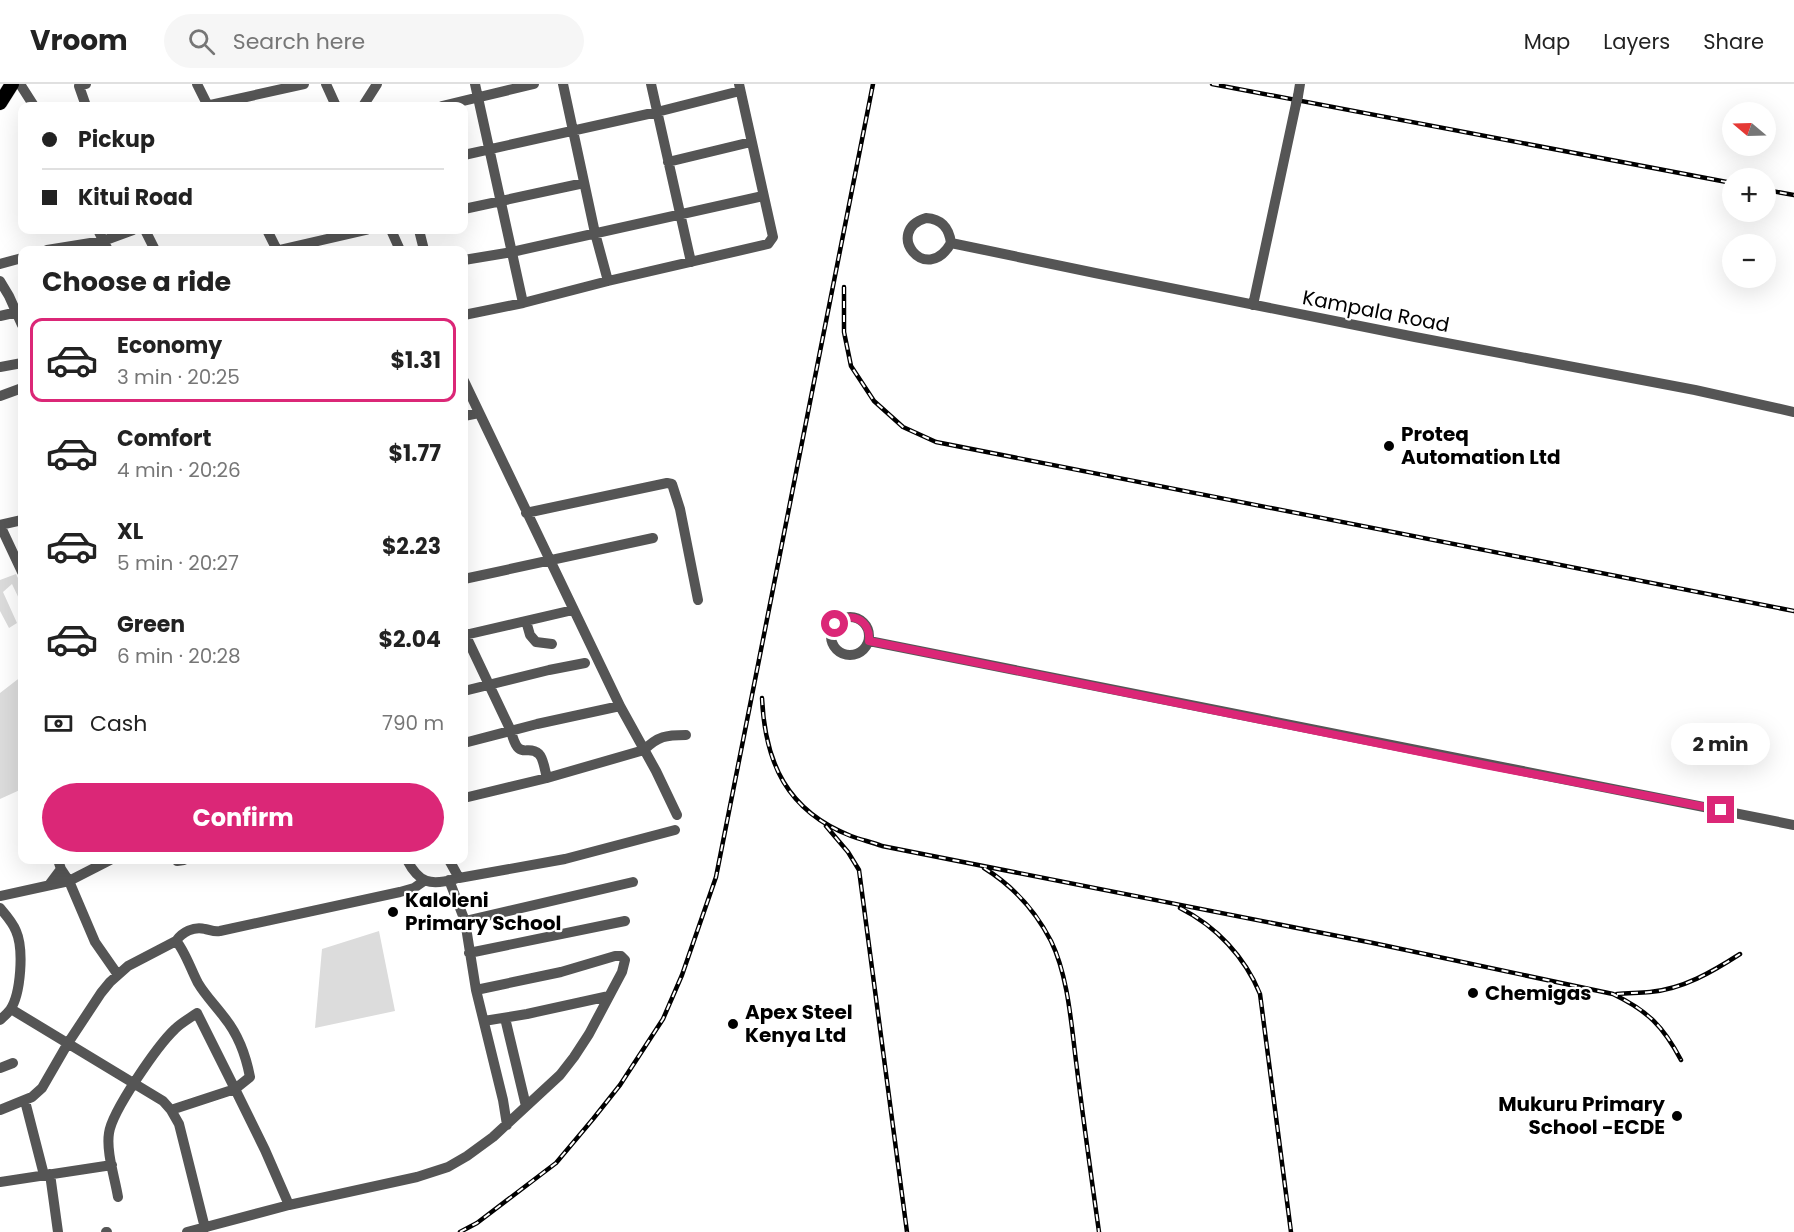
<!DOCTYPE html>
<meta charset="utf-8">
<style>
:root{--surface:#fff;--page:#f6f6f6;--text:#222;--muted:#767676;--line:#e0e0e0;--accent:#db2777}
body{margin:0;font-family:Poppins,sans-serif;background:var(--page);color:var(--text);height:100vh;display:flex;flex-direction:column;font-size:22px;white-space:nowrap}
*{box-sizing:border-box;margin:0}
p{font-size:20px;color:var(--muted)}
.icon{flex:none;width:33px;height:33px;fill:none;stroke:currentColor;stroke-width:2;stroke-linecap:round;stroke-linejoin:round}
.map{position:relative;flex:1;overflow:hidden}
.sheet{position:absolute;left:18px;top:162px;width:450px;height:618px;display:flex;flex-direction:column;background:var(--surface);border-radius:12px;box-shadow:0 6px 24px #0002}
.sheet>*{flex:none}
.guide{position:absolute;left:18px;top:18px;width:450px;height:132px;border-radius:12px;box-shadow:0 6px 24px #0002;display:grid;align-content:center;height:132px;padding:0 24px;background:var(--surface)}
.needle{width:39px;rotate:289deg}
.controls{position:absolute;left:1722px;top:18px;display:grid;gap:12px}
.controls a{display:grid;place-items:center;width:54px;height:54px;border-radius:50%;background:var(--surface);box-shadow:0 6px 24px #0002;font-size:30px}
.end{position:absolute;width:27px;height:27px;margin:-14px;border:8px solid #db2777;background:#fff;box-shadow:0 0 0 3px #fff}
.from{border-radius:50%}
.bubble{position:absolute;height:42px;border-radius:21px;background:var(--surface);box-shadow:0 6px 24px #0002;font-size:20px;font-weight:700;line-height:42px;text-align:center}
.guide b{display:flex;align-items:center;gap:21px;height:57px;font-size:22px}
.guide b+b{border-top:2px solid var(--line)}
.guide i{width:15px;height:15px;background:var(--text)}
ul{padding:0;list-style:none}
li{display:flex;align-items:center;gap:18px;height:84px;margin:0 12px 9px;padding:0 12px;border:3px solid transparent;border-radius:12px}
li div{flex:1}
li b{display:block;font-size:22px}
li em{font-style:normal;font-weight:700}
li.current{border-color:var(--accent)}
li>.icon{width:54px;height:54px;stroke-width:1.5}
h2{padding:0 24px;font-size:27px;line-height:72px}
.pay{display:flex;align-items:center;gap:15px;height:66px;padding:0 24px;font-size:22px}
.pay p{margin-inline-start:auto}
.primary-button{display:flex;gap:12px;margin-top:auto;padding:12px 24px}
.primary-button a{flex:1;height:69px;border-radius:36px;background:var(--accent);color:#fff;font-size:24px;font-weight:700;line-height:69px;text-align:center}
header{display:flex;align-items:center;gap:36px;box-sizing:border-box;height:84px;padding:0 30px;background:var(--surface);border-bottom:2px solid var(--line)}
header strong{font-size:28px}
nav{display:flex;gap:33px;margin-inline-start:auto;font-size:21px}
.search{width:420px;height:54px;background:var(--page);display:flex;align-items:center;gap:15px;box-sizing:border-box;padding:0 21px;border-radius:33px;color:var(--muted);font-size:22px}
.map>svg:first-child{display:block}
</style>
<header>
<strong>Vroom</strong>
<div class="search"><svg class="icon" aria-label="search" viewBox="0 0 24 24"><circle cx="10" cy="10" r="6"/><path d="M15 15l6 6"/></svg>Search here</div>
<nav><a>Map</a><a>Layers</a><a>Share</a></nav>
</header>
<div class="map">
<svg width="1794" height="1148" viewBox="0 0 1794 1148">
<rect width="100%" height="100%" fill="#fff"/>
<path fill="#dcdcdc" d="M16 490 22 502V521L12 500 3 508 17 539 9 544 0 527V496Z
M22 592V705L0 715V609Z
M379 847 395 927 315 944 322 865Z"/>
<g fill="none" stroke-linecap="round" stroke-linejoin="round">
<g stroke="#dbdbdb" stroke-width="15">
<path id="major" d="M0 19 12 0"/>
</g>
<path stroke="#555" stroke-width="10" d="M20 0 34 22
M197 0 208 22
M326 0 336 22
M475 0 523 219
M563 0 595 149 608 197
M651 0 691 178
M1298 12 1300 0
M86 22 79 2 86 0
M206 22 304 0
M363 22 377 0
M442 22 534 0
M464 71 657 28 740 7
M668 78 751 58
M464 125 584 99
M926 134C942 135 949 144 951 159 926 203 883 147 926 134Z
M98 146 108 166
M145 146 155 166
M267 146 277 166
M391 146 400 166
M419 146 424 166
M951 159 1095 189 1415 253 1695 306 1794 328
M47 166 103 157 133 146
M279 166 366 146
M464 176 512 168 763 112
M0 180 22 174
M0 197 9 212 22 241
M1253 221 1296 20
M464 231 523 219 608 197 768 160 773 153 739 0
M0 232 22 227
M0 283 22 279
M464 297 620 622 656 687 677 731
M0 312 22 304
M464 332 479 329
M526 429 667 399 672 400 680 425 698 516
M0 441 22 488
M0 441 22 436
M464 495 653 454
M831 552a19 19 0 1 1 38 0a19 19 0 1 1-38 0Z
M526 537 530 551 536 558 552 560
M464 548 511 647C519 679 527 659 539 670 544 675 545 688 547 694
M465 551 573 526
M869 557 1794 741
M464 607 549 586 585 579
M464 659 537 640 620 622
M464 714 547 694 644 666C658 652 666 651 686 651
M407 776C419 799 430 802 455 795
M449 776 459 794 565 775 675 746
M177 777 184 776
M61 785 69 797 95 858 118 891
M449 796 465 837 476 906 503 1016 507 1041
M49 801 61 785 58 776
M0 812 69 797 110 776
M0 824C6 831 13 839 16 847 24 865 21 910 10 926 7 930 3 933 0 936
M465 837 633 798
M176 857C182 848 194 842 205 845 211 846 213 848 220 847L400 808 414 804 424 797
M469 869 625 837
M11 925 163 1017 171 1026 179 1040 205 1144
M505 934 526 1022
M484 937 527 930 609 912
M0 984 13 979
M25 1017 44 1091
M0 1026 32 1013 42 1004 68 959 101 909 110 898 128 882 176 857C184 865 192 888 198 899 205 911 215 921 224 933 238 950 246 972 250 993L235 1005 265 1066 289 1121
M50 1090 58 1148
M0 1098 112 1081
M118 1113C115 1094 106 1068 109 1049 112 1027 158 961 175 945 181 939 190 934 197 929L235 1005 171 1026
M106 1148H107
M187 1148 289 1121 417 1093 448 1083 467 1072 493 1053 560 991 574 973 589 950 622 888 625 876 621 872H615L561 888 476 906"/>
<use href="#major" stroke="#000" stroke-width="14"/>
<g stroke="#000" stroke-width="4.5">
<path id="rail" d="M1212 0 1732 99
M1766 106 1794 111
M844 203V248L851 282 874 317 903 343 936 358 1794 527
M762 614C765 679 787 727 851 752 861 756 872 758 882 762L1373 859 1613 910C1648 927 1663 942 1681 976
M826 742 848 768 859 786 907 1148
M984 784C1013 802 1035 826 1051 857 1068 892 1071 938 1076 977 1083 1034 1091 1091 1099 1148
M1180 824C1216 842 1245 873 1260 910L1291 1148
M1617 910C1628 909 1639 909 1650 908 1683 905 1712 888 1740 870
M460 1148 477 1139 556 1079 593 1035 620 1001 663 935 682 891 716 793 873 0"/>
</g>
<use href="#rail" stroke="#fff" stroke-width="2" stroke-dasharray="7" stroke-linecap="butt"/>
<path stroke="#555" stroke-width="10" d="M1296 20 1298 12"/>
</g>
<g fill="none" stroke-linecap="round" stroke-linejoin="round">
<path stroke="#db2777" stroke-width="8" d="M835 540C850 526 871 536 869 557L1485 681 1721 726"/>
</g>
<g fill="#000" stroke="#fff" stroke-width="2">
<circle cx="1389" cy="362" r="6"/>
<circle cx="393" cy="828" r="6"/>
<circle cx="1473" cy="909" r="6"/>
<circle cx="733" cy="940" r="6"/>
<circle cx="1677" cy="1032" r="6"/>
</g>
<g text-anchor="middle" stroke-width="4.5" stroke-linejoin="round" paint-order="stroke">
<g font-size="20" fill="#000" stroke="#fff">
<text transform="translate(1376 227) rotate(11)" y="7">Kampala Road</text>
</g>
<g font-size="20" font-weight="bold" fill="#000" stroke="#fff" text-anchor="start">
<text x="1401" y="357">Proteq<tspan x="1401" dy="23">Automation Ltd</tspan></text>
<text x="405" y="823">Kaloleni<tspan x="405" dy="23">Primary School</tspan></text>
<text x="1485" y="916">Chemigas</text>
<text x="745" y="935">Apex Steel<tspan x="745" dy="23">Kenya Ltd</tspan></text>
<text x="1665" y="1027" text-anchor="end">Mukuru Primary<tspan x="1665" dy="23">School -ECDE</tspan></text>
</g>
</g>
</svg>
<div class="controls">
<a><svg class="needle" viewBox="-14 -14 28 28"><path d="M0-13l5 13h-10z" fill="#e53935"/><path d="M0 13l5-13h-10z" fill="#767676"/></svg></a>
<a>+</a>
<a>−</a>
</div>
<i class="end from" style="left:835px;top:540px"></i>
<i class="end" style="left:1721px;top:726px"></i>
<div class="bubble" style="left:1671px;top:639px;width:99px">2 min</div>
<div class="guide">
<b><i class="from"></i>Pickup</b>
<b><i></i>Kitui Road</b>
</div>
<section class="sheet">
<h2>Choose a ride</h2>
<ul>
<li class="current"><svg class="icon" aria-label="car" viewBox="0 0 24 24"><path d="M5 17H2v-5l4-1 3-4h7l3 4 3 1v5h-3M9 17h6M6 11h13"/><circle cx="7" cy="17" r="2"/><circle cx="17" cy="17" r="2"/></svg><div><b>Economy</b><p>3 min · 20:25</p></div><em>$1.31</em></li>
<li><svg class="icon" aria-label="car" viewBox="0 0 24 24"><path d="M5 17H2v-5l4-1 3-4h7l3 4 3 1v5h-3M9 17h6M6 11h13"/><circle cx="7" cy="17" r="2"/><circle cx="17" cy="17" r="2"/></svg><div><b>Comfort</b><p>4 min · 20:26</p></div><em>$1.77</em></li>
<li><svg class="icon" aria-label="car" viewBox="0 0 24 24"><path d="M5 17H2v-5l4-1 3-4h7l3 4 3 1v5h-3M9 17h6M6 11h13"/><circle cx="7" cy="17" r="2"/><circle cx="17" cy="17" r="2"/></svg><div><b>XL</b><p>5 min · 20:27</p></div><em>$2.23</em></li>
<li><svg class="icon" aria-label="car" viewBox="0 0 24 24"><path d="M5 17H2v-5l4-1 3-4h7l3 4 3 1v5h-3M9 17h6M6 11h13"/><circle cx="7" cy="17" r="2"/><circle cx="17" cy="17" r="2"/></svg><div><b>Green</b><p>6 min · 20:28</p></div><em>$2.04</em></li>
</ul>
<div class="pay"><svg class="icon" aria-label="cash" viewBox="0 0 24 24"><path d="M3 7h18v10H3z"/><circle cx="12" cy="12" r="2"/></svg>Cash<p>790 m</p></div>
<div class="primary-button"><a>Confirm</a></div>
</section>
</div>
